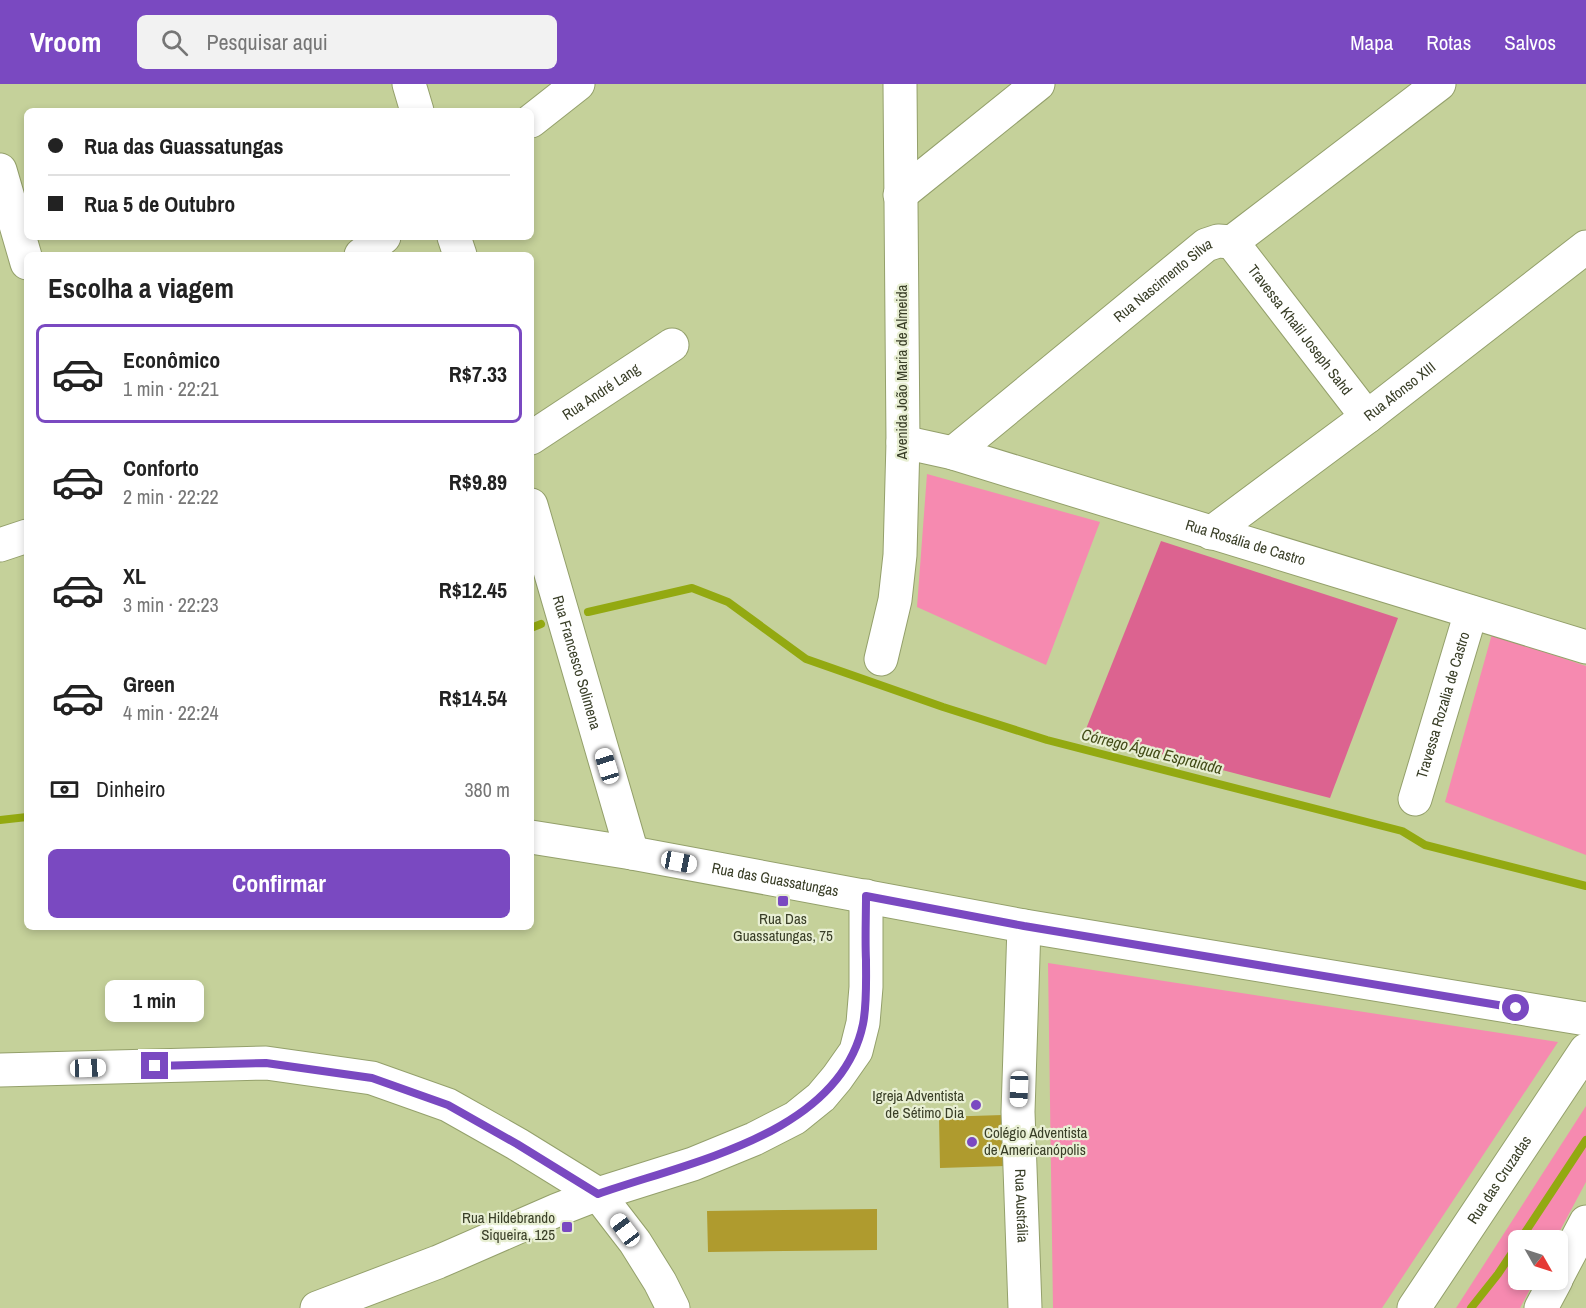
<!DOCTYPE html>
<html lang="pt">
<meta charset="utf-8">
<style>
:root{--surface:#fff;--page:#f2f2f2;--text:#222;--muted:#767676;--line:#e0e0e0;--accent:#7a49c1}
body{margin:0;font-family:"Archivo Narrow",sans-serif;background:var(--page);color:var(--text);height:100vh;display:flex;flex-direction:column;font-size:22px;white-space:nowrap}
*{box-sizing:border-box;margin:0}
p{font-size:20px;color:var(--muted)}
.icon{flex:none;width:33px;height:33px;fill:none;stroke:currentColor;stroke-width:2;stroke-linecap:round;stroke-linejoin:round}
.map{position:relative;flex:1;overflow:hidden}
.panel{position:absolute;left:24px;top:168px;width:510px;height:678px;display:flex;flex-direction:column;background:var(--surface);border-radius:9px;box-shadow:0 3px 9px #0003}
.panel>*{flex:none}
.hud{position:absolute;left:24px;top:24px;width:510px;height:132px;border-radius:9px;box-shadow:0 3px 9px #0003;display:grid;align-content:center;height:132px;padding:0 24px;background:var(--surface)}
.needle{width:39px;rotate:129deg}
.buttons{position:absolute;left:1508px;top:1146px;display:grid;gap:12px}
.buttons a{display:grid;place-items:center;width:60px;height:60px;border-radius:9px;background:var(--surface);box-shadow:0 3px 9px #0003;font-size:30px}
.end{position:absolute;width:27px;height:27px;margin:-14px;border:8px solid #7a49c1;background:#fff;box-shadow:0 0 0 3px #fff}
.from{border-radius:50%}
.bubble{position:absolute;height:42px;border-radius:9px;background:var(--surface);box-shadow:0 3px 9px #0003;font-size:20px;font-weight:700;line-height:42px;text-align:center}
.car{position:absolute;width:18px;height:36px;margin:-18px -9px;border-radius:8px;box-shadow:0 0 4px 2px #0007;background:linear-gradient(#fff 24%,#345 0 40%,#fff 0 76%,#345 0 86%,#fff 0)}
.hud b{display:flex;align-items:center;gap:21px;height:57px;font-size:22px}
.hud b+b{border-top:2px solid var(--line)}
.hud i{width:15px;height:15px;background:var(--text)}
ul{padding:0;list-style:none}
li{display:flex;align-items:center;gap:18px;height:99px;margin:0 12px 9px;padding:0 12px;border:3px solid transparent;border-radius:9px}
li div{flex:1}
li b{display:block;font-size:22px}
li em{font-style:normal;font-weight:700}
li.active{border-color:var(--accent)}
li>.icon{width:54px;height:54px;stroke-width:1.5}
h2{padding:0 24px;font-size:27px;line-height:72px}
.pay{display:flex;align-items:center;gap:15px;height:66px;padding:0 24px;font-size:22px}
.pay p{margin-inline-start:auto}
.primary-button{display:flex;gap:12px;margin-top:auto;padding:12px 24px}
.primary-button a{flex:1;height:69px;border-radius:9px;background:var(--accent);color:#fff;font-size:24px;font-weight:700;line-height:69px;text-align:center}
header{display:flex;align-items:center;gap:36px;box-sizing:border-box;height:84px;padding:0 30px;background:var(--accent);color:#fff}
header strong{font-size:28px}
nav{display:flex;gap:33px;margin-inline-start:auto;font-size:21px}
.search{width:420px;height:54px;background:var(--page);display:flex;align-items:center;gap:15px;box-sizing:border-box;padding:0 21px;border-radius:9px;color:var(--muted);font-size:22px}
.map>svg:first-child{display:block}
</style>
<header>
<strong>Vroom</strong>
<div class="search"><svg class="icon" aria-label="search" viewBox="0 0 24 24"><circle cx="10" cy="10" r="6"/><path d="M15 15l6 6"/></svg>Pesquisar aqui</div>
<nav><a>Mapa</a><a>Rotas</a><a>Salvos</a></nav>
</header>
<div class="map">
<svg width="1586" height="1224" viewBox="0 0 1586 1224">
<rect width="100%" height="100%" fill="#c5d19a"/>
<path fill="#f68ab0" d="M927 390 1100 438 1046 581 917 523Z
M1492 550 1586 582V771L1445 718Z
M1048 879 1558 958 1382 1224H1053Z
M1586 1022V1098L1555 1156H1518V1196H1535L1520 1224H1456Z"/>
<path fill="#dc6390" d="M1161 457 1398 534 1330 714 1084 650Z"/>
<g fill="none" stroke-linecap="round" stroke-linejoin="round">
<path stroke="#93a911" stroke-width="8" d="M588 528 692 504 728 518 806 575 943 623 1047 656 1402 747 1425 761 1586 802
M531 544 541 540
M0 736 27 733
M1520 1156 1586 1056
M1471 1224 1498 1190 1518 1160"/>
</g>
<path fill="#af9b2e" d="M1003 1031 1005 1082 940 1084 939 1033Z
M877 1125V1166L708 1168 707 1127Z"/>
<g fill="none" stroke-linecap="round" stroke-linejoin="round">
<g stroke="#94a06b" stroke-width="35">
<g id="minor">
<path d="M409 0 417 27"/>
<path d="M531 37 578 0"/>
<path d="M0 86 27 179"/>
<path d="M900 111 1038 0"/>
<path d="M454 153 460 171"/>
<path id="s1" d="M1232 158 1367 333"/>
<path d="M361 171 384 153"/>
<path id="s2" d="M531 354 672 261"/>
<path id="s3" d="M903 358 953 369 1586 563"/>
<path id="s4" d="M953 369 1206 161 1218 157 1232 158 1439 0"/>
<path id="s5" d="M531 421 632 769"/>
<path id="s6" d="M1211 449 1367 333 1586 163"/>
<path d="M0 461 27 452"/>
<path d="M881 575 895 516 900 471 903 358 900 0"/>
<path id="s7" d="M1415 715 1471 528"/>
<path id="s8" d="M531 753 632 769 1024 842 1586 935"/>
<path id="s9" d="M1024 842 1018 1028 1025 1224"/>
<path d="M0 986 266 979 372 994 448 1021 517 1060 598 1110 635 1158 660 1198 673 1224"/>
<path d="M1557 1193 1586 1138"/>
<path d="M317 1224 438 1178 557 1126 598 1110 693 1080 754 1055 795 1034 821 1013 837 994 856 967 863 939 866 903V812"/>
<path id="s10" d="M1414 1224 1586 966"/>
<path d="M1541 1224 1556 1196"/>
</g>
</g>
<use href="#minor" stroke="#fff" stroke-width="33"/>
</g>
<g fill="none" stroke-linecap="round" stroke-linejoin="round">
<path stroke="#7a49c1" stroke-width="8" d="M155 982 266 979 372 994 448 1021 517 1060 598 1110C688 1078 840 1051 863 940 867 920 866 897 866 876 865 855 866 834 866 812L1024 842 1516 924"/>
</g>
<g fill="#7a49c1" stroke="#e8efd3" stroke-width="2">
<rect x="777" y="811" width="12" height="12" rx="3"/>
<circle cx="976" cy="1021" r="6"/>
<circle cx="972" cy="1058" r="6"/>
<rect x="561" y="1137" width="12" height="12" rx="3"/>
</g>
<g text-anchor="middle" stroke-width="4.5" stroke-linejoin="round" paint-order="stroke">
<g font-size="15" fill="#393e27" stroke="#e8efd3">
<text dy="5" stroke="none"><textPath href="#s4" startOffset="272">Rua Nascimento Silva</textPath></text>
<text dy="5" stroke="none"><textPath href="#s1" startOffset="111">Travessa Khalil Joseph Sahd</textPath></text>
<text transform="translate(902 288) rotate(-90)" y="5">Avenida João Maria de Almeida</text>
<text dy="5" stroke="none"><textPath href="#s2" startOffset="84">Rua André Lang</textPath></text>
<text dy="5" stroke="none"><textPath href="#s6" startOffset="236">Rua Afonso XIII</textPath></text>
<text dy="5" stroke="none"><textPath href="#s3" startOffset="357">Rua Rosália de Castro</textPath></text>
<text dy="5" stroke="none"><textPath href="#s5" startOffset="164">Rua Francesco Solimena</textPath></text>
<text dy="5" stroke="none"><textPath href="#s7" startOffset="98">Travessa Rozalia de Castro</textPath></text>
<text dy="5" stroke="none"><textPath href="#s8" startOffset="248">Rua das Guassatungas</textPath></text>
<text dy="5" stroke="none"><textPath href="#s10" startOffset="154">Rua das Cruzadas</textPath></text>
<text dy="5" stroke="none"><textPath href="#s9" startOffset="280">Rua Austrália</textPath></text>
</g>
<g font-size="15" fill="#393e27" stroke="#e8efd3" text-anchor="end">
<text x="783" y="840" text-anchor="middle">Rua Das<tspan x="783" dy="17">Guassatungas, 75</tspan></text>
<text x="964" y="1017">Igreja Adventista<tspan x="964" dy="17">de Sétimo Dia</tspan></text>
<text x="984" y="1054" text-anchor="start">Colégio Adventista<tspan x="984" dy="17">de Americanópolis</tspan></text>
<text x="555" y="1139">Rua Hildebrando<tspan x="555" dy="17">Siqueira, 125</tspan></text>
</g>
<g font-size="16" font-style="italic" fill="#434c18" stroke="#e8efd3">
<text transform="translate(1152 667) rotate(14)" y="6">Córrego Água Espraiada</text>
</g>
</g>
</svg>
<div class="buttons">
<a><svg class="needle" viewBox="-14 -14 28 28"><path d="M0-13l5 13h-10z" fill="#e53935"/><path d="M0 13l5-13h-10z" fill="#767676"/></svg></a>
</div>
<i class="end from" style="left:1516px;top:924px"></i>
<i class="end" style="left:155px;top:982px"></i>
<div class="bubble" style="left:105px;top:896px;width:99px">1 min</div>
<i class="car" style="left:607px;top:682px;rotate:343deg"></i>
<i class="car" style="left:679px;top:778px;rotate:101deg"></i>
<i class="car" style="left:88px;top:984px;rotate:88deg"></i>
<i class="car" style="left:1019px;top:1005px;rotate:182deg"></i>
<i class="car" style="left:625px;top:1146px;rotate:323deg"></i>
<div class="hud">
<b><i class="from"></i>Rua das Guassatungas</b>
<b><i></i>Rua 5 de Outubro</b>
</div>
<section class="panel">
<h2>Escolha a viagem</h2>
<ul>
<li class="active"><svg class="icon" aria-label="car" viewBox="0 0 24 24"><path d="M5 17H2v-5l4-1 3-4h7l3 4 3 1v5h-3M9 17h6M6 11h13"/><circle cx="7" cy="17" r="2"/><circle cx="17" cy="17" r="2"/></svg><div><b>Econômico</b><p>1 min · 22:21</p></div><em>R$7.33</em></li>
<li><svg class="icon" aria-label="car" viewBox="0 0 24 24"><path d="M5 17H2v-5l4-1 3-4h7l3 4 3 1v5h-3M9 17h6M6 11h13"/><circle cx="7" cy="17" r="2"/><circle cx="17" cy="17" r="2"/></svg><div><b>Conforto</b><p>2 min · 22:22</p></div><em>R$9.89</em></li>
<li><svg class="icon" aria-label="car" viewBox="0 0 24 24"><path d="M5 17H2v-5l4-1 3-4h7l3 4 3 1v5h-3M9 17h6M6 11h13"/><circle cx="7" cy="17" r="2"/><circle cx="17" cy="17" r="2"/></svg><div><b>XL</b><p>3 min · 22:23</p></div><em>R$12.45</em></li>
<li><svg class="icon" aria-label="car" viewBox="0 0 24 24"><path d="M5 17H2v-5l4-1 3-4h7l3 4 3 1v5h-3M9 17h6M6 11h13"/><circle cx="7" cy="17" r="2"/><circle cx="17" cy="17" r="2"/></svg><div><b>Green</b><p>4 min · 22:24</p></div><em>R$14.54</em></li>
</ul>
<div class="pay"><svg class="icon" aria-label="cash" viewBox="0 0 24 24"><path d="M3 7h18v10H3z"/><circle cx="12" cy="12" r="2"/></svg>Dinheiro<p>380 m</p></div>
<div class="primary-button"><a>Confirmar</a></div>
</section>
</div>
